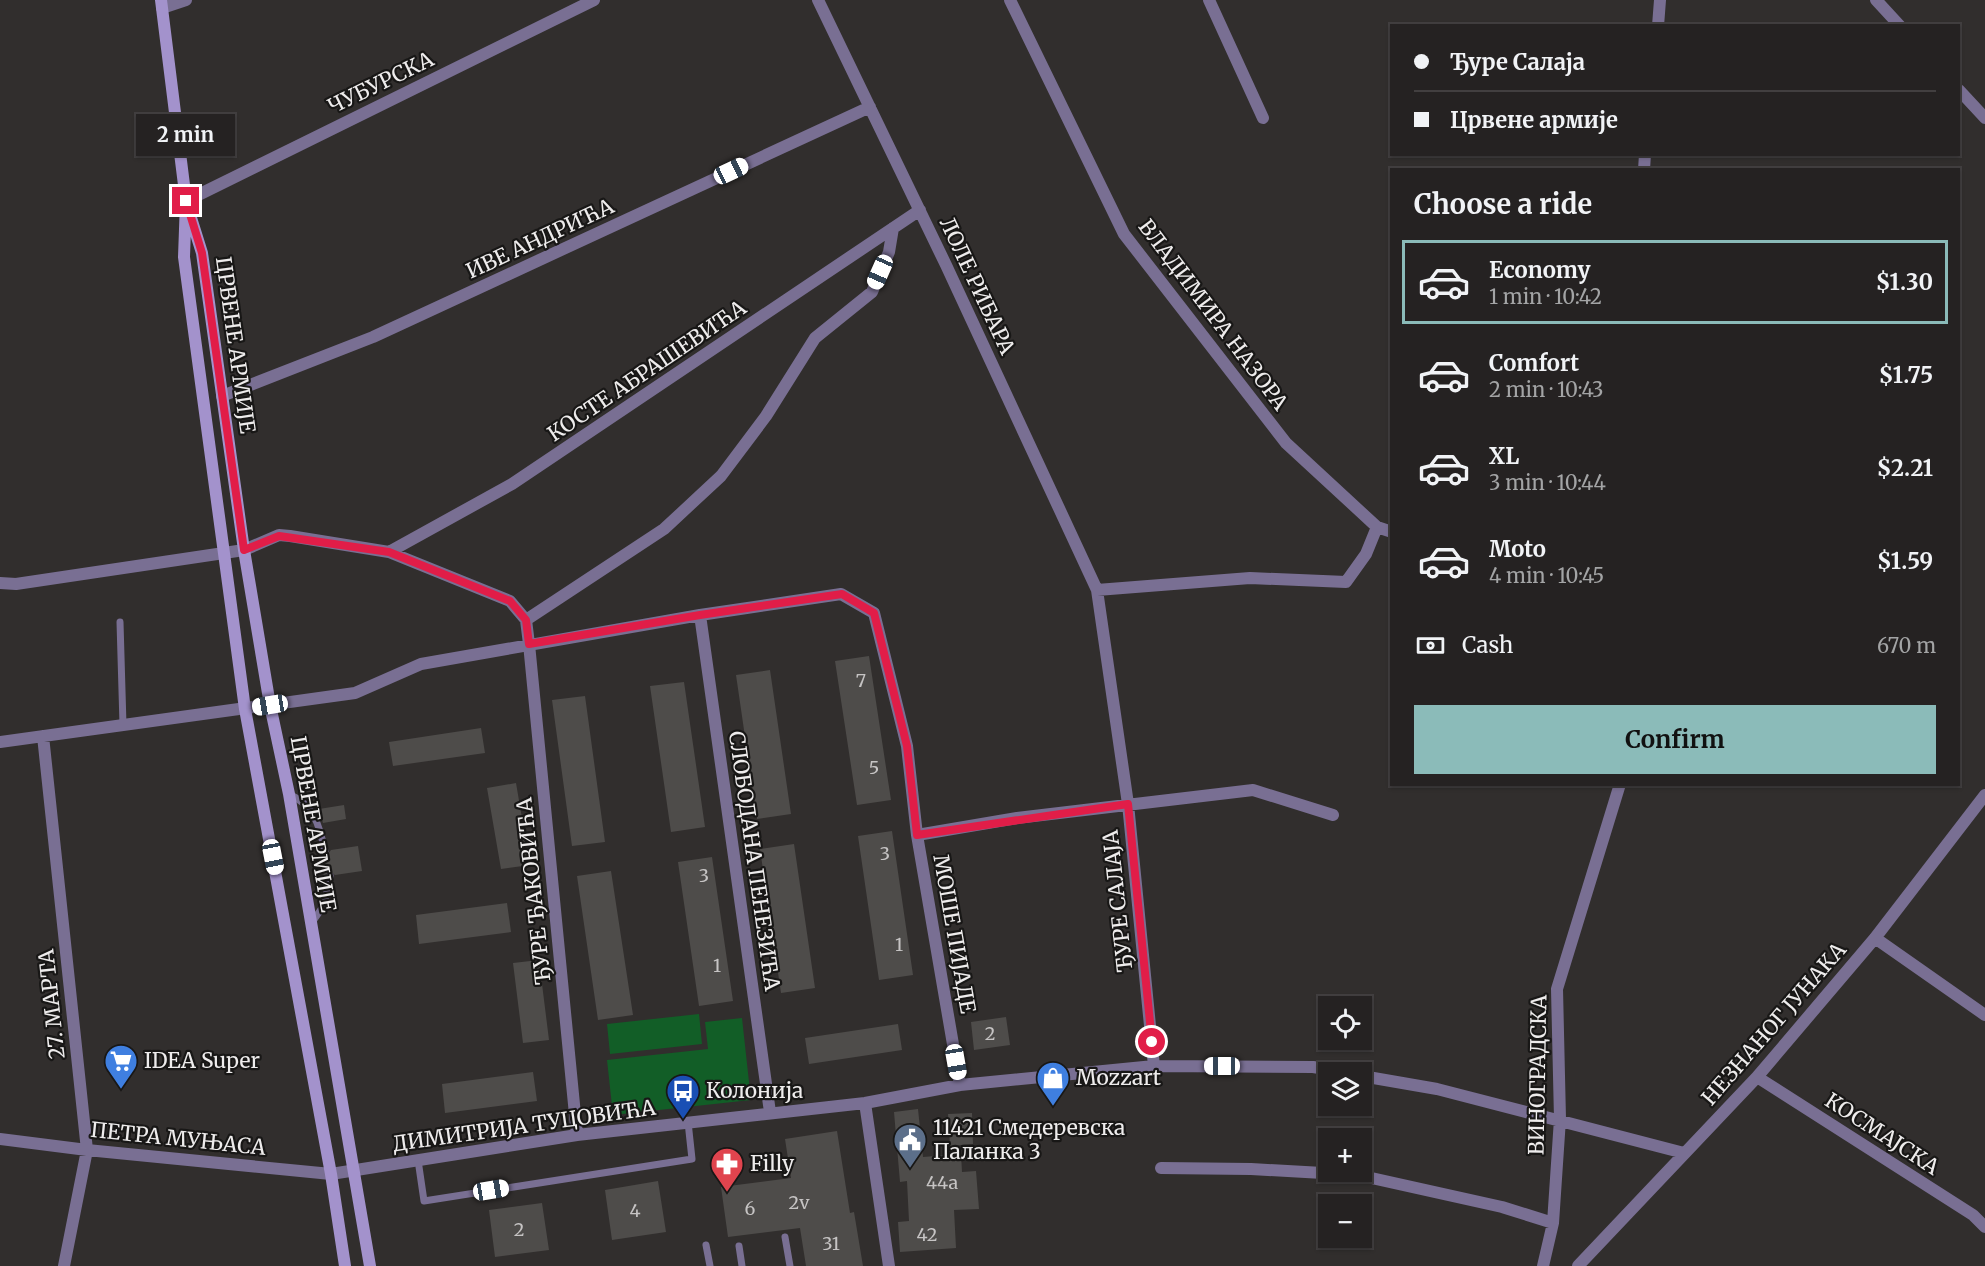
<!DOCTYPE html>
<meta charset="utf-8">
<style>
:root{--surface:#252222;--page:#2d2a2a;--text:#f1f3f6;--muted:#a3a4a5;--line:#423f40;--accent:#8bbbb9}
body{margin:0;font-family:Merriweather,serif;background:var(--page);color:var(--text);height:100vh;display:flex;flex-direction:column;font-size:22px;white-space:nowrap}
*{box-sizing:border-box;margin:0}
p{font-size:20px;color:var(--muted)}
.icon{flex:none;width:33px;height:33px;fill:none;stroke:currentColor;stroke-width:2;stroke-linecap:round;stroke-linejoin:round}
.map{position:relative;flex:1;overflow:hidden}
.drawer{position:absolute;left:1390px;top:168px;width:570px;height:618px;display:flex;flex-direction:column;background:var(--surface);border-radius:0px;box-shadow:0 2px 4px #0004,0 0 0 2px var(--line)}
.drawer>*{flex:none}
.banner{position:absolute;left:1390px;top:24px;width:570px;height:132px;border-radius:0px;box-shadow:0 2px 4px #0004,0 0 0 2px var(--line);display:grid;align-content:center;height:132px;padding:0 24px;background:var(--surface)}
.fabs{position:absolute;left:1318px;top:996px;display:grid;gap:12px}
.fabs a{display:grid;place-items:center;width:54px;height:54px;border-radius:0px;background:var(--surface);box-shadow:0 2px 4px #0004,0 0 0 2px var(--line);font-size:30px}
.end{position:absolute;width:27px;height:27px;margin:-14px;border:8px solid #e11d48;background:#fff;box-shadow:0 0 0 3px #fff}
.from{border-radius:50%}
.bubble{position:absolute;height:42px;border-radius:0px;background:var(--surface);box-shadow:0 2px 4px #0004,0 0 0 2px var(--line);font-size:20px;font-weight:700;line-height:42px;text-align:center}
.car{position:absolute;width:18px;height:36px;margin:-18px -9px;border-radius:8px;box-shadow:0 0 4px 2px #0007;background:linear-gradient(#fff 24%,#345 0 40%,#fff 0 76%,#345 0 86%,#fff 0)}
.banner b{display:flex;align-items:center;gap:21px;height:57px;font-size:22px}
.banner b+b{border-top:2px solid var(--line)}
.banner i{width:15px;height:15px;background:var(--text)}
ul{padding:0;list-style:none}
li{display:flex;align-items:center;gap:18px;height:84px;margin:0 12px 9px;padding:0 12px;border:3px solid transparent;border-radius:0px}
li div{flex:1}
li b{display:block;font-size:22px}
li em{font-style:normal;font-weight:700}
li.on{border-color:var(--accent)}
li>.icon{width:54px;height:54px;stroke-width:1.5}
h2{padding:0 24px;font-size:27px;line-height:72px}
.pay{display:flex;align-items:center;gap:15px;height:66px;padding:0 24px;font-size:22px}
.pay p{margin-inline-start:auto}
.cta{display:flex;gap:12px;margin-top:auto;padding:12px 24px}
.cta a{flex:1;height:69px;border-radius:0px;background:var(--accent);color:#111;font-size:24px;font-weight:700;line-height:69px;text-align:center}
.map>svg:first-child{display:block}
</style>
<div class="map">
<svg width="1985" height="1266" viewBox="0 0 1985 1266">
<rect width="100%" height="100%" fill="#312e2d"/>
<path fill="#125e27" d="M699 1014 702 1044 610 1054 607 1024Z
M742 1018 751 1100 613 1115 607 1060 708 1049 705 1022Z"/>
<path fill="#4e4c4a" d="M869 656 891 800 857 805 835 661Z
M770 670 791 814 757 819 736 675Z
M684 682 705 827 671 832 650 686Z
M585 696 605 842 572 846 552 700Z
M481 728 485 753 393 766 389 742Z
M516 783 530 865 501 869 487 788Z
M344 805 346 819 323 823 319 809Z
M892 831 913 975 879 980 858 836Z
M794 844 815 988 781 993 760 849Z
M358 846 362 871 335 875 329 871 324 877 320 853 326 857 331 850Z
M712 857 733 1001 699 1006 678 862Z
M611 871 633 1015 598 1020 577 876Z
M507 903 511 932 419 944 416 915Z
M539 960 549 1040 523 1043 513 963Z
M1006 1017 1010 1045 974 1050 971 1022Z
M898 1024 902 1050 809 1064 805 1038Z
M533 1072 537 1101 445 1113 442 1084Z
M918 1109 923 1157 961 1154 962 1172 976 1171 979 1209 954 1210 956 1248 900 1252 898 1222 909 1221 907 1181 900 1182 894 1112Z
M972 1113 973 1144 950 1146 948 1114Z
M837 1131 850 1213 854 1212 863 1266H806L800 1228 728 1237 721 1187 791 1178 785 1139Z
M658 1181 666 1232 612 1240 605 1190Z
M542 1203 549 1250 495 1257 489 1210Z"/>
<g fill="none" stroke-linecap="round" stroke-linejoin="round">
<path stroke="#796f93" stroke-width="7" d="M120 622 123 725
M289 794C315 806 319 825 325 851
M311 924 324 905 330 876
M418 1160 424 1201 692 1159 688 1122
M785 1237 790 1266
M706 1245 710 1266
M739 1246 742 1266"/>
<path stroke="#796f93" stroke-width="12" d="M818 0 946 265 1097 590 1128 804 1154 1066
M1010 0 1124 234 1286 443 1377 527
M1209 0 1263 118
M1876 0 1900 26
M162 8 186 0
M1658 26 1660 0
M1959 90 1985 118
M1644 170 1645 154
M186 201 594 0
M222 396 373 337 870 107
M389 552 512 484 920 210
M0 583 16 584 244 550 279 535 290 536 389 552 510 601 526 620 529 644 577 1135
M1097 590 1250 578 1346 582 1366 554 1377 527 1392 532
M700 615 770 1112
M526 620 664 529 721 476 766 416 815 338 872 292 889 252 893 228
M43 736 87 1150 64 1266
M0 742 355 693 421 664 700 615 841 594 874 613 907 746 917 835 960 1085
M917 835 1017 818 1253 790 1333 815
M1875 938 1985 1015
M1362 1076 1437 1089 1684 1153
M1757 1077 1973 1215 1985 1227
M865 1103 889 1266
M0 1139 87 1150 331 1174 577 1135 865 1103 960 1085 1154 1066 1313 1067 1344 1072
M1161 1168 1251 1169 1358 1175 1502 1207 1553 1223
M1543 1266 1553 1223 1560 1119 1557 989 1620 784
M1578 1266 1757 1077 1875 938 1985 795"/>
<path stroke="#a392cc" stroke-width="12" d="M161 0 186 201 184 257 245 709 331 1174 345 1266
M187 205 202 253 244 550 270 705 289 794 370 1266"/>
</g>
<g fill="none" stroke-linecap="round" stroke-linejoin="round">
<path stroke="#e11d48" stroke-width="8" d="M186 201 202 253 244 550 279 536 389 552 510 601 526 620 529 644 700 615 842 594 874 613 907 746 917 835 1128 804 1152 1042"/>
</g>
<defs>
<g id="supermarket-pin" transform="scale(1.725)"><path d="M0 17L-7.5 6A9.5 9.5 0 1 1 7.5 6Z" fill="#3f7fe0" stroke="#181716"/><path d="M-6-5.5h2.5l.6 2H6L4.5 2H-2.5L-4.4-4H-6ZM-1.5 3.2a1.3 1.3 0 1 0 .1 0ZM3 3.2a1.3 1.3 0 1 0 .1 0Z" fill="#fff"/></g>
<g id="shop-pin" transform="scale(1.725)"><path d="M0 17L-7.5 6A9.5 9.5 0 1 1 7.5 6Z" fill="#3f7fe0" stroke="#181716"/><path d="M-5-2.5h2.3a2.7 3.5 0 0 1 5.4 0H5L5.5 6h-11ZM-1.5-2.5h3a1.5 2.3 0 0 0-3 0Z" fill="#fff"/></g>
<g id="bus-pin" transform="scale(1.725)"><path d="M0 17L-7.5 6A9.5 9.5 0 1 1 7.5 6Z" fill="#1a4fb4" stroke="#181716"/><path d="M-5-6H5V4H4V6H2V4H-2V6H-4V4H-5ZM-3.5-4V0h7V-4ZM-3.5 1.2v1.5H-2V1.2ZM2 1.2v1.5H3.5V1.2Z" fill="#fff"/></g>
<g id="civic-pin" transform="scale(1.725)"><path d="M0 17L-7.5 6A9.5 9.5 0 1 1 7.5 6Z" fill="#5c6f8a" stroke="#181716"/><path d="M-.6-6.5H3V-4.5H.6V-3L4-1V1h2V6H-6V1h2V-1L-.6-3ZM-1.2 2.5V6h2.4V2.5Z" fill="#fff"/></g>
<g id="pharmacy-pin" transform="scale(1.725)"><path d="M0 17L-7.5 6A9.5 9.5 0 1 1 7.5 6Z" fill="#e0444e" stroke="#181716"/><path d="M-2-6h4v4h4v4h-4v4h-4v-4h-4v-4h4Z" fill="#fff"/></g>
</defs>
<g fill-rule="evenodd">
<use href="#supermarket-pin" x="121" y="1061"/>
<use href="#shop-pin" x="1053" y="1078"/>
<use href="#bus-pin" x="683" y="1091"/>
<use href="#civic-pin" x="910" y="1140"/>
<use href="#pharmacy-pin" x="727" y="1164"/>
</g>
<g text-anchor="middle" stroke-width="4.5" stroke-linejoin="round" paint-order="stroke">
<g font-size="18" fill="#c6c4c4">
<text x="861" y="687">7</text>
<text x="874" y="774">5</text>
<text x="885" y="860">3</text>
<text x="704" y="882">3</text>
<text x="899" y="951">1</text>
<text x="717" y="972">1</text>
<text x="990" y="1040">2</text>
<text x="942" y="1189">44a</text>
<text x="799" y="1209">2v</text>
<text x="750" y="1215">6</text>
<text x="635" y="1217">4</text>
<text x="519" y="1236">2</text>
<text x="927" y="1241">42</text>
<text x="831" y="1250">31</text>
</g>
<g font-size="21" fill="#eeecec" stroke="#181716">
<text transform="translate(381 83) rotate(-26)" y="7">ЧУБУРСКА</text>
<text transform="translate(540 239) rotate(-25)" y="7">ИВЕ АНДРИЋА</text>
<text transform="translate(977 286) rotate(65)" y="7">ЛОЛЕ РИБАРА</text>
<text transform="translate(1213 315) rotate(53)" y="7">ВЛАДИМИРА НАЗОРА</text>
<text transform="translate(235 345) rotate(82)" y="7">ЦРВЕНЕ АРМИЈЕ</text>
<text transform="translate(647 371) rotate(-34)" y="7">КОСТЕ АБРАШЕВИЋА</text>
<text transform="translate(313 824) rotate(80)" y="7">ЦРВЕНЕ АРМИЈЕ</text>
<text transform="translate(754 861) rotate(82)" y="7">СЛОБОДАНА ПЕНЕЗИЋА</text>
<text transform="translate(534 891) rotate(-96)" y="7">ЂУРЕ ЂАКОВИЋА</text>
<text transform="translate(1118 901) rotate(-96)" y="7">ЂУРЕ САЛАЈА</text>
<text transform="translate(954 934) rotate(80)" y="7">МОШЕ ПИЈАДЕ</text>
<text transform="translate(52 1004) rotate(-96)" y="7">27. МАРТА</text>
<text transform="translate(1774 1024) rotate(-49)" y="7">НЕЗНАНОГ ЈУНАКА</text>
<text transform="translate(1538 1075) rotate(-89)" y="7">ВИНОГРАДСКА</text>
<text transform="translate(524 1126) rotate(-8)" y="7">ДИМИТРИЈА ТУЦОВИЋА</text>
<text transform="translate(1882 1134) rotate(33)" y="7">КОСМАЈСКА</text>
<text transform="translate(178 1139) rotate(6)" y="7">ПЕТРА МУЊАСА</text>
</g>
<g font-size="21" fill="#eeecec" stroke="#181716" text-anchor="start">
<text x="144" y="1068">IDEA Super</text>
<text x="1076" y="1085">Mozzart</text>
<text x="706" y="1098">Колонија</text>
<text x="933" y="1135">11421 Смедеревска<tspan x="933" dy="24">Паланка 3</tspan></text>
<text x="750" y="1171">Filly</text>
</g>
</g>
</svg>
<div class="fabs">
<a><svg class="icon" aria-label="locate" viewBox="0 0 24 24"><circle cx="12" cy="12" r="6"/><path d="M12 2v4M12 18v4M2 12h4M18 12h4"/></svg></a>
<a><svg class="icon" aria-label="layers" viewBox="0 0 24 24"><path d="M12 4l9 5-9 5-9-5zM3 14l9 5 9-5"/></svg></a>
<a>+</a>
<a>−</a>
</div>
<i class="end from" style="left:1152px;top:1042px"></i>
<i class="end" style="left:186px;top:201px"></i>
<div class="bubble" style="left:136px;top:114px;width:99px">2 min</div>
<i class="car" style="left:731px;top:171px;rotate:65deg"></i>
<i class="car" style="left:880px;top:272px;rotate:204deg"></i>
<i class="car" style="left:270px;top:705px;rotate:261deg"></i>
<i class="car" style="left:273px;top:857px;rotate:169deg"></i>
<i class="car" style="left:956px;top:1062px;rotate:170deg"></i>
<i class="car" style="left:1222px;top:1066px;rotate:270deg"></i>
<i class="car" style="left:491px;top:1190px;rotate:81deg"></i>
<div class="banner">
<b><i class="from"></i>Ђуре Салаја</b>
<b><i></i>Црвене армије</b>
</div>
<section class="drawer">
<h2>Choose a ride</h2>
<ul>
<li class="on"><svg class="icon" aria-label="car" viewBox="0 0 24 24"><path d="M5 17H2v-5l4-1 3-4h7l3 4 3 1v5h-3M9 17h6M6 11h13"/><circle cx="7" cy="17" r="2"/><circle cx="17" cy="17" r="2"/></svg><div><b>Economy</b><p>1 min · 10:42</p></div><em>$1.30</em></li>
<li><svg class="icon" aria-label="car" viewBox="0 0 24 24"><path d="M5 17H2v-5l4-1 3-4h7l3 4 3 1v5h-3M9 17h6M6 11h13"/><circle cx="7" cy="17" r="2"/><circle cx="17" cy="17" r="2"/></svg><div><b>Comfort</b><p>2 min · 10:43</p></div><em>$1.75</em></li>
<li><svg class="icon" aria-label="car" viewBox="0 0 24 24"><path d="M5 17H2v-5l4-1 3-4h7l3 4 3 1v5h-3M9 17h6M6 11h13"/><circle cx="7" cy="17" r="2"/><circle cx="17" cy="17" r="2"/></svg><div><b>XL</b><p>3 min · 10:44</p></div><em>$2.21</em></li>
<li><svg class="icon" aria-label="car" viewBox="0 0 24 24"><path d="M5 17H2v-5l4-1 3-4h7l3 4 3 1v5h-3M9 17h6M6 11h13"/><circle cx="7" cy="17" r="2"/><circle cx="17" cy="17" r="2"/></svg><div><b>Moto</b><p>4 min · 10:45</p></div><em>$1.59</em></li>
</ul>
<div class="pay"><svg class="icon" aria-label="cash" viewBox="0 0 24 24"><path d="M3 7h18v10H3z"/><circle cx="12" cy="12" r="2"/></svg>Cash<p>670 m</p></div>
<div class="cta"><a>Confirm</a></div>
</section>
</div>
